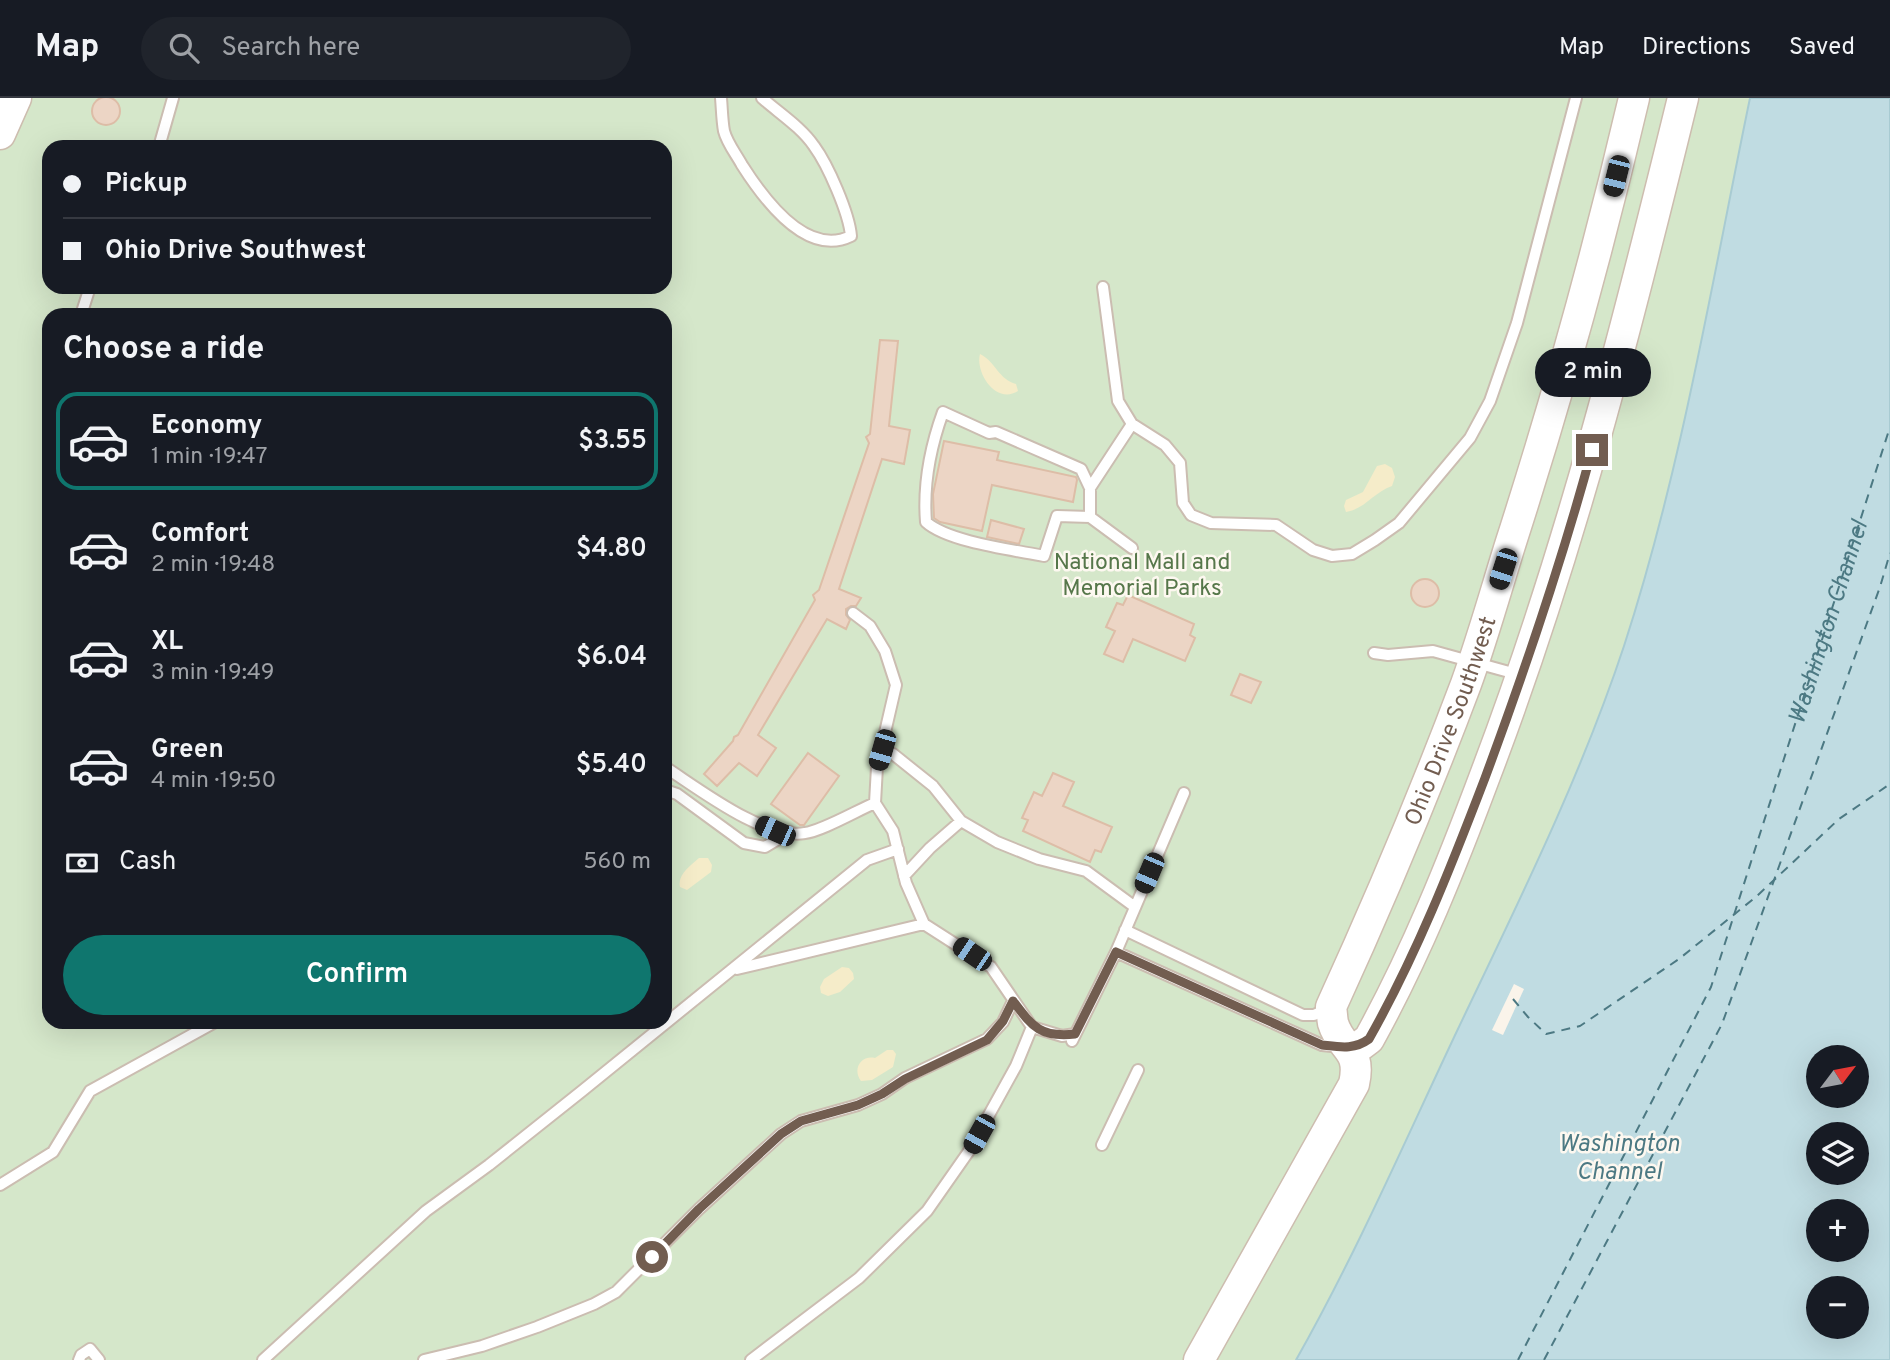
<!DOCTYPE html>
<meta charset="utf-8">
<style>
:root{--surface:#171b24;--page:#20242c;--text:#f1f3f6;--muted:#9ea1a6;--line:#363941;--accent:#0f766e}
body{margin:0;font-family:Overpass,sans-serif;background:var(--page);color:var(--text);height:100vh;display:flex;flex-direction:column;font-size:26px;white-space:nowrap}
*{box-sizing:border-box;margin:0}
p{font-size:23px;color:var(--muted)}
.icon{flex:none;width:38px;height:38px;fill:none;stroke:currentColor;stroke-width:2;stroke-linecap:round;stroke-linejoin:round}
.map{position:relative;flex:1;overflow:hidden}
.sheet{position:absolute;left:42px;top:210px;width:630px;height:721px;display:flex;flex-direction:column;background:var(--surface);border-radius:21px;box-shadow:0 7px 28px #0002}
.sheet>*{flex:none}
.hud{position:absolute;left:42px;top:42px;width:630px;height:154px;border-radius:21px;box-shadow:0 7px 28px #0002;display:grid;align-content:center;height:154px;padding:0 21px;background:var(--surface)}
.needle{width:46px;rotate:58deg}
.controls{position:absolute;left:1806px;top:947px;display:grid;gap:14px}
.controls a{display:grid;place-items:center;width:63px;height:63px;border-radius:50%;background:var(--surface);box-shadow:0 7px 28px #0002;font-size:35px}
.end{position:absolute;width:32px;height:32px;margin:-16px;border:9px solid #725d50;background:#fff;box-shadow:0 0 0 4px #fff}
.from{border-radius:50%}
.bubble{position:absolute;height:49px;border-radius:24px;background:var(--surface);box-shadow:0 7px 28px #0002;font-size:23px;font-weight:600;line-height:49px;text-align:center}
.car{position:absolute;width:21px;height:42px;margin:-21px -10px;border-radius:9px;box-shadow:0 0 5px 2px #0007;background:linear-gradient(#222 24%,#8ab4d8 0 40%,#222 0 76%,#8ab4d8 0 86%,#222 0)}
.hud b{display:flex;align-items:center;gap:24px;height:66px;font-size:26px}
.hud b+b{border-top:2px solid var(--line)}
.hud i{width:18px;height:18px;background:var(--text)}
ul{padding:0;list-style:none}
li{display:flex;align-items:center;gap:21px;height:98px;margin:0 14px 10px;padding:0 7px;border:4px solid transparent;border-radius:21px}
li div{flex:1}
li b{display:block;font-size:26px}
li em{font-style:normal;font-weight:600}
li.on{border-color:var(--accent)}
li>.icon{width:63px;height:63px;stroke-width:1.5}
h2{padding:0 21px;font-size:32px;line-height:84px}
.pay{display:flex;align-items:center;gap:18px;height:77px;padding:0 21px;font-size:26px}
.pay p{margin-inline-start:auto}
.cta{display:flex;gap:14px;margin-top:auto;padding:14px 21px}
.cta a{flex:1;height:80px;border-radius:42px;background:var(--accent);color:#fff;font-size:28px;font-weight:600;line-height:80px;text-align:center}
header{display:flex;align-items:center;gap:42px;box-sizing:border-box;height:98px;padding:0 35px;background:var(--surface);border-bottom:2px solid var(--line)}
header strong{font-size:33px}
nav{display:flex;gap:38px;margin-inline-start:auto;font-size:24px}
.search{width:490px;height:63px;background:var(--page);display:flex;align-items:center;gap:18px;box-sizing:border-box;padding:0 24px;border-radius:38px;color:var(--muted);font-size:26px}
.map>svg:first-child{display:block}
</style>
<header>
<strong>Map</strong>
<div class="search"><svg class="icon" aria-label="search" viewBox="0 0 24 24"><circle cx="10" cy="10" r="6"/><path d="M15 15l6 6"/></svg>Search here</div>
<nav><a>Map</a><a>Directions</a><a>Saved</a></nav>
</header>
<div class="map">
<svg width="1890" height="1262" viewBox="0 0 1890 1262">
<rect width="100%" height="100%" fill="#faf4ea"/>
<path fill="#d5e7ca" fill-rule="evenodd" d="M0 0H1750C1712 183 1682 370 1624 548 1579 683 1515 811 1454 940 1403 1048 1355 1158 1296 1262H0ZM49 49H665V189H49ZM49 217H665V924H49Z"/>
<path fill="#f5ecc9" d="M980 256C995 263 999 282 1016 286L1018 293C996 307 975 275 980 256Z
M1385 366 1392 370 1395 379 1392 388C1374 394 1365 411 1346 414L1344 408 1346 402 1363 394 1377 368Z
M699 760H708L712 767 711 774 687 792 680 789C677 777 691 767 699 760Z
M842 869 849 870 853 875 854 881 840 894 828 898 821 895 820 889 824 881Z
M887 952H893L896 956 893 969 872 982 861 983C852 971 861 957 875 960Z"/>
<path fill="#c0dce2" stroke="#a8cbd2" stroke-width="2" fill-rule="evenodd" d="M1750 0H1890V1262H1296C1356 1156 1405 1043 1457 933 1517 807 1580 681 1624 548 1682 370 1712 183 1750 0ZM1818 959H1857V998H1818ZM1818 1036H1857V1074H1818ZM1818 1113H1857V1152H1818ZM1818 1190H1857V1228H1818Z"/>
<path fill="#faf4ea" d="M1514 886 1524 891 1503 937 1492 932Z"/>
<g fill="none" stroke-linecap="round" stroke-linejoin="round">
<g stroke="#4c7983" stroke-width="2" stroke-dasharray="9 7" stroke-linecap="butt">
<path d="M1513 901 1528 919 1546 936 1580 928 1679 861 1757 798 1839 721 1890 686"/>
<path id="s1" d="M1518 1262 1711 889 1890 329"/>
<path d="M1544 1262 1722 926 1880 489 1890 455"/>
</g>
</g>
<path fill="#ecd5c5" stroke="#ddbda7" stroke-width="2" d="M92 13a14 14 0 1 1 28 0a14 14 0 1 1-28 0Z
M880 242 898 243 889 328 910 332 904 366 882 361 839 491 861 500 856 508H851L846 511V517L850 522 846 531 827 521 758 637 776 650 757 678 739 665 717 688 704 676 733 643 734 639 738 637 815 502 813 497 819 492 869 345 866 339 870 336Z
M944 343 999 354 997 362 1076 379 1077 382 1073 404 992 387 982 433 940 424 934 420 933 396Z
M991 422 1024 431 1019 446 987 439Z
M1411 495a14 14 0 1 1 28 0a14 14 0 1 1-28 0Z
M1128 497 1194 526 1190 537 1195 540 1185 563 1133 541 1123 564 1104 556 1115 533 1106 529 1117 505 1123 507Z
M1240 576 1261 584 1251 605 1231 597Z
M808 655 839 678 804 727H800L771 706Z
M1053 675 1074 684 1063 708 1112 729 1101 754 1095 752 1090 764 1023 733 1028 722 1022 720 1034 694 1042 698Z"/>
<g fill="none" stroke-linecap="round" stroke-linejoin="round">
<g stroke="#cbbdb1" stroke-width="14">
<path id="lane" d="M721 0C722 11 722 22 724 33 727 45 736 56 742 67 763 100 806 160 851 138 849 115 828 67 814 48 801 29 779 15 762 0
M159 49 173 0
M1103 189 1118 303 1132 326 1165 347 1180 365 1183 405 1191 417 1211 425 1276 427 1313 452 1332 458 1352 456 1375 442 1399 425 1470 340 1490 303 1517 225 1576 0
M81 217 90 189
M1090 390 1132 326
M1090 419V390L1081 371 996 334 989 335 943 314C930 350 923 386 926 424 948 444 1014 452 1044 458L1057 418 1090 419 1132 450
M1374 555 1388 557 1433 553 1520 577
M882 652 893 656 933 688 961 723 997 744 1039 761 1086 773 1135 809
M665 669C699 691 765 742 805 735 822 733 858 712 875 705
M665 692 677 696 744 745 765 749 790 734
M904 778 930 750 961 723
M1125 832 1303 917H1314L1329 910
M1116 854 1322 947 1341 949
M737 871 924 826
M1032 929 1062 938 1075 936
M1072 943 1116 854 1184 695
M1102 1047 1138 972
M0 1087 53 1054 90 993 215 924
M79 1262 81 1257 90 1251 99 1262
M263 1262 426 1113 489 1067 582 993 867 762 898 751
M424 1262 482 1248 537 1229 594 1206 616 1194 699 1111 781 1036 801 1023 858 1007 882 996 905 980 987 941 1003 924 1013 903
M751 1262 859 1180 927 1113 969 1053 1016 968 1032 929 991 869 924 826 906 785 893 733 875 705 877 669 896 587 885 553 870 528 853 515"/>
</g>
<g stroke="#cdbdaf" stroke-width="33">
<g id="secondary">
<path d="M0 36 16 0"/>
<path d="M1349 950 1361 947 1369 941C1416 856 1452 766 1486 675 1570 454 1627 229 1683 0"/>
<path id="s2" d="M1199 1262 1354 986C1362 950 1341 952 1333 925 1332 920 1332 914 1331 909 1380 802 1425 695 1466 586 1483 539 1496 492 1511 444 1558 298 1599 150 1634 0"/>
</g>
</g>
<use href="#lane" stroke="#fff" stroke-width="10"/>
<use href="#secondary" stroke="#fff" stroke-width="30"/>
</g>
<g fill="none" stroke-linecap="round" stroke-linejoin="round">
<path stroke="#725d50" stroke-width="9" d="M652 1159 699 1111 781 1036 801 1023 858 1007 882 996 905 981 987 942 1003 923 1013 903C1032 928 1040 940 1075 936L1116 854 1322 947C1340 949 1354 952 1369 941 1416 858 1451 769 1485 680 1525 572 1562 463 1592 352"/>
</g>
<g text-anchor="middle" stroke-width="5" stroke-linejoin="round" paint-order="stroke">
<g font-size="23" fill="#56774a" stroke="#fdf8f0">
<text x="1142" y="471">National Mall and<tspan x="1142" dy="26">Memorial Parks</tspan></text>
</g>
<g font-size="23" fill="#725d50" stroke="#fdf8f0">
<text dy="8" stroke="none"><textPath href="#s2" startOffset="710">Ohio Drive Southwest</textPath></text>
</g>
<g font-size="24" font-style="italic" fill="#4c7983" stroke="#fdf8f0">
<text dy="8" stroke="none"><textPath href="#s1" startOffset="803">Washington Channel</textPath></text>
<text x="1619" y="1053">Washington<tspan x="1619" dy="28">Channel</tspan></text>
</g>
</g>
</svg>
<div class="controls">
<a><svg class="needle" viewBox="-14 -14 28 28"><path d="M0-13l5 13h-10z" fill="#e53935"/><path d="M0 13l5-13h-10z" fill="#9ea1a6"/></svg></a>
<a><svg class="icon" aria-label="layers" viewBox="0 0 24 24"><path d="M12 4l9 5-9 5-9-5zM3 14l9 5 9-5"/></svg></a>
<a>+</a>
<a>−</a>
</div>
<i class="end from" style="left:652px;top:1159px"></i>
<i class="end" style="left:1592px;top:352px"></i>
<div class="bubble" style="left:1535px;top:250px;width:116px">2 min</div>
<i class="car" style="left:1616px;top:78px;rotate:194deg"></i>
<i class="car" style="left:1503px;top:471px;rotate:198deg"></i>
<i class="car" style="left:882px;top:652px;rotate:196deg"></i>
<i class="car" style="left:775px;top:733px;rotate:294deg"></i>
<i class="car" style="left:1149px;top:775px;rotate:203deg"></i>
<i class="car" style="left:972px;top:856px;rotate:304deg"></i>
<i class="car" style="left:979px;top:1036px;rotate:209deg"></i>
<div class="hud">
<b><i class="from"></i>Pickup</b>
<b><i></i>Ohio Drive Southwest</b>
</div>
<section class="sheet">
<h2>Choose a ride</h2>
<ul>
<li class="on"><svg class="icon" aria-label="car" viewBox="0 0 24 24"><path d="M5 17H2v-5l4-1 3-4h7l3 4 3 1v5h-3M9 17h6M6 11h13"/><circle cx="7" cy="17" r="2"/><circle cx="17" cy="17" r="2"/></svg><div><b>Economy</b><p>1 min · 19:47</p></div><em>$3.55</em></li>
<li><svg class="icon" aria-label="car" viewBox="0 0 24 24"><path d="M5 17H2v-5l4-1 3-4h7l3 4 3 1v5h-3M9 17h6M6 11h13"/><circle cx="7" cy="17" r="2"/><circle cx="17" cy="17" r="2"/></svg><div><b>Comfort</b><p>2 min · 19:48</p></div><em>$4.80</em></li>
<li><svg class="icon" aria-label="car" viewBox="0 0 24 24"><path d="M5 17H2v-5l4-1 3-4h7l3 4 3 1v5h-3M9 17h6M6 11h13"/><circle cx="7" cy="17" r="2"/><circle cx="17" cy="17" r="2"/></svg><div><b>XL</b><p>3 min · 19:49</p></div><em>$6.04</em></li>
<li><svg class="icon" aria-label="car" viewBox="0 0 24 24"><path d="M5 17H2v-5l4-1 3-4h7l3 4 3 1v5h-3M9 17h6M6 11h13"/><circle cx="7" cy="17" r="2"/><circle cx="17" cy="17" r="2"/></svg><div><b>Green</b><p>4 min · 19:50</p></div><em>$5.40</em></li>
</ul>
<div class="pay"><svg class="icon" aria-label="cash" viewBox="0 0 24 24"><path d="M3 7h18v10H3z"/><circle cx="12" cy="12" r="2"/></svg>Cash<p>560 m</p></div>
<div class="cta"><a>Confirm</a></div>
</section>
</div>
